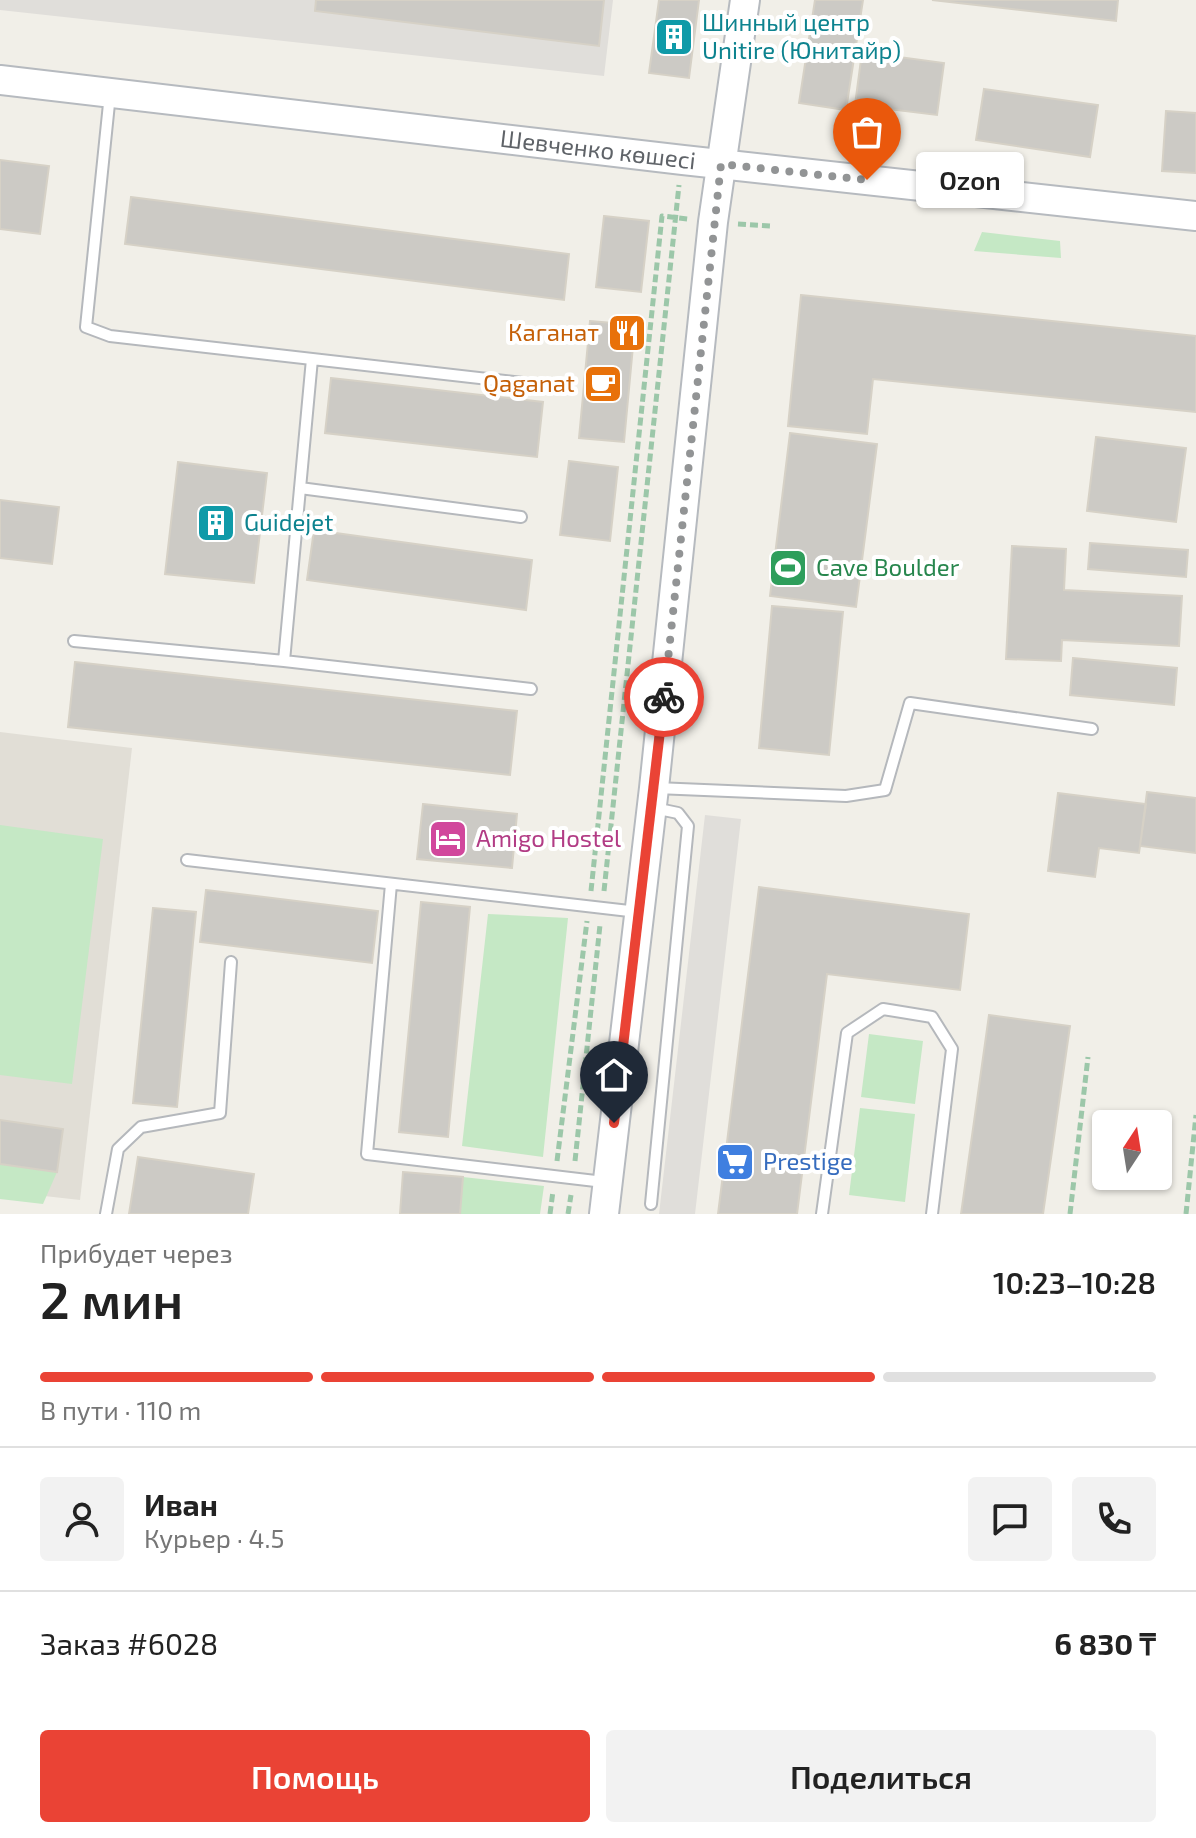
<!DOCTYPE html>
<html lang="ru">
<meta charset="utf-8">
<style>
body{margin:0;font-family:"Exo 2",sans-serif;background:#f2f2f2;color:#222;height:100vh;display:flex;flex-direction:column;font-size:30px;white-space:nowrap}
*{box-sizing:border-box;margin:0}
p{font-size:26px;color:#767676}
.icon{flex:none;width:44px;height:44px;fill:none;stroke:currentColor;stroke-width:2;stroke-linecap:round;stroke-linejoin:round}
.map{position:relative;height:1214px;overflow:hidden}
.details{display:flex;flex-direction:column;background:#fff;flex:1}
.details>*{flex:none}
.needle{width:52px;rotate:12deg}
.fabs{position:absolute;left:1092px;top:1110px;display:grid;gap:16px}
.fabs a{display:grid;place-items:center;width:80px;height:80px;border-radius:8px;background:#fff;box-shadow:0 2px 6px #0004;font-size:40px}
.pin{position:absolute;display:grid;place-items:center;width:68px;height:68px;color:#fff;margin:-82px -34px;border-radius:50% 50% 50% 0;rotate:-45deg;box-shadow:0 0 8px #0007}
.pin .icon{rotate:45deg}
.courier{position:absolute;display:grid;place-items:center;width:80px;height:80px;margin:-40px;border:6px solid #ea4335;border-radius:50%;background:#fff;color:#222;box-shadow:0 2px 10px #0007}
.bubble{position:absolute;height:56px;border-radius:8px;background:#fff;box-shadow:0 2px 6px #0004;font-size:26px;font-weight:600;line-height:56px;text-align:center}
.headline em{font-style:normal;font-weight:600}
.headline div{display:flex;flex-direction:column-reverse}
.headline{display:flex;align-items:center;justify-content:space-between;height:136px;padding:0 40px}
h1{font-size:52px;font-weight:600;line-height:60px}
.bar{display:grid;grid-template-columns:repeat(4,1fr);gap:12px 8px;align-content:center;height:96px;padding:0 40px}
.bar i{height:10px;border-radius:6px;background:#e0e0e0}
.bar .on{background:#ea4335}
.bar p{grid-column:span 4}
.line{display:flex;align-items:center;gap:20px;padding:0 40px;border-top:2px solid #e0e0e0}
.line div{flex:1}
.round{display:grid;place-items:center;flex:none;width:84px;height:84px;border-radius:8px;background:#f2f2f2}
.action{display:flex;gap:16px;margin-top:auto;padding:16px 40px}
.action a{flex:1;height:92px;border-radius:8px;background:#ea4335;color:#fff;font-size:32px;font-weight:600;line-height:92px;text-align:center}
.action a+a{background:#f2f2f2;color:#222}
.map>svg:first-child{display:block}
.industrial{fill:#e0deda}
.education{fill:#e1ded6}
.green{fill:#c5e8c5}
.building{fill:#cccac5;stroke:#d6d1c6;stroke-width:2}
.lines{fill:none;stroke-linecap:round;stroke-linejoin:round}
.lane-casing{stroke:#b5b8bc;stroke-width:14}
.secondary-casing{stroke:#b6babf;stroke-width:32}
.path{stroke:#9cc7a9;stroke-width:5;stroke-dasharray:8 4;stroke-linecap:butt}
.lane{stroke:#fff;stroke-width:10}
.secondary{stroke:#fff;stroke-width:28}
.done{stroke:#929495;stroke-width:8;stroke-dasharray:0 14.4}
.route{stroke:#ea4335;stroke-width:10}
.labels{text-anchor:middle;stroke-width:8;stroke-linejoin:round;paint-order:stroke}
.culture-label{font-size:24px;fill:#0d838f;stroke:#fff;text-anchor:start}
.street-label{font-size:24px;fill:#5f6368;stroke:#fff}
.food-label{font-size:24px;fill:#c56008;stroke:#fff;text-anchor:end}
.leisure-label{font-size:24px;fill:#27864d;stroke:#fff;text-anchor:start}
.hotel-label{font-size:24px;fill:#b23c85;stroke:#fff;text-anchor:start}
.shop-label{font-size:24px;fill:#366cbe;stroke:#fff;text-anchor:start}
</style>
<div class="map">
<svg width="1196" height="1214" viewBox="0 0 1196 1214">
<rect width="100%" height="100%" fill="#f1efe8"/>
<path class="industrial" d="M0,0H613L604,76L0,10Z
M705,815L741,819L695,1214H659Z"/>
<path class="education" d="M0,732L132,748L80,1200L0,1191Z"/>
<path class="green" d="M982,232L1060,241L1061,258L974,251Z
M0,825L103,839L72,1084L0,1075Z
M488,914L568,918L543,1157L462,1146Z
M869,1034L923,1041L915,1104L861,1097Z
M860,1108L915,1114L905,1202L849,1195Z
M0,1164L57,1172L43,1204L0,1199Z
M463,1177L544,1186L540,1214H460Z"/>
<path class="building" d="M316,0H604L599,46L315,11Z
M659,0H699L689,78L649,73Z
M815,0H863L846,110L799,103Z
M932,0H1118L1116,21Z
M862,52L944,63L937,115L855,105Z
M984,89L1098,105L1090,157L976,140Z
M1166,111L1196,113V173L1162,171Z
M0,160L49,166L40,234L0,229Z
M131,197L569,254L564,300L125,244Z
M604,216L649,221L641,292L596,287Z
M801,295L1196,336V412L873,379L867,434L788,426Z
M590,321L635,325L624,442L579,438Z
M331,378L543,402L537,457L325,433Z
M790,433L877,444L856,607L770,596Z
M1096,437L1186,448L1176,522L1087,511Z
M569,461L618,467L610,541L560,535Z
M178,462L267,473L254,583L165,574Z
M0,500L59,507L52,564L0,558Z
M314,530L532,560L526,610L307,580Z
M1090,543L1188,550L1186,577L1088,569Z
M1012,546L1066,549L1064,590L1182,596L1179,646L1062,640L1061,661L1006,659Z
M772,606L843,612L829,755L759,748Z
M1073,658L1177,668L1174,705L1070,695Z
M75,662L517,711L510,775L68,727Z
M1147,792L1196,798V853L1140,846Z
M1058,793L1146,804L1139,853L1099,848L1095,877L1048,871Z
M423,804L517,814L512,868L417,859Z
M759,887L969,914L960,990L827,974L797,1214H718Z
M206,890L378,911L372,963L200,942Z
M421,902L470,907L448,1137L399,1132Z
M153,908L196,912L177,1107L133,1103Z
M989,1015L1070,1026L1043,1214H961Z
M0,1120L63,1129L57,1172L0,1164Z
M138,1157L254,1174L248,1214H129Z
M403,1172L463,1177L460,1214H400Z"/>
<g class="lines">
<g class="lane-casing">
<path id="lane" d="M110,94L86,327L110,336L558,387
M312,359L284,661L531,689
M300,488L521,517
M74,641L284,661
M656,788L846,796L885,790L910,703L1092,729
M187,860L638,912
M391,884L367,1154L604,1182
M651,1204L688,826L678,813L654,808
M106,1214L118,1149L141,1127L220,1113L231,962
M822,1214L847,1033L883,1009L932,1017L952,1049L932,1214"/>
</g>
<g class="secondary-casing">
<g id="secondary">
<path id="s1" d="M0,80L683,160L1196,216"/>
<path d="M604,1214L654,788L713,222L745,0"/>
</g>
</g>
<path class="path" d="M738,224L771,226
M591,891L662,216L688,219
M604,891L679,185
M557,1161L587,921
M575,1161L600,925
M550,1214L553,1191
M568,1214L571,1195
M1070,1214L1088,1057
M1186,1214L1196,1115"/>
<use href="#lane" class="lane"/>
<use href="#secondary" class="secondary"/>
</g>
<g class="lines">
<path class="done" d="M664,697L721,164L867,180"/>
<path class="route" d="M614,1123L664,697"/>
</g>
<defs>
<g id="building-square" transform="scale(2)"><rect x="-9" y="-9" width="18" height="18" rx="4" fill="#0f9aa8" stroke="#fff"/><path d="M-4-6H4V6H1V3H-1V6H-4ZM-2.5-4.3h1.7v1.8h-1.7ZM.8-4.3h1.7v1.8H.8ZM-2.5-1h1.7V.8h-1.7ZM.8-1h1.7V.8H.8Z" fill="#fff"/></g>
<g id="restaurant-square" transform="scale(2)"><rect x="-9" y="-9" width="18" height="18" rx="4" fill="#e8710a" stroke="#fff"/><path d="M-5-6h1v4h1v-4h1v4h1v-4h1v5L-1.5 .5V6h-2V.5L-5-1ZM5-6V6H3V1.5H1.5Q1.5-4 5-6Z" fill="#fff"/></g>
<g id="cafe-square" transform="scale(2)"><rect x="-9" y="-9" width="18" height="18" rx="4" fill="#e8710a" stroke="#fff"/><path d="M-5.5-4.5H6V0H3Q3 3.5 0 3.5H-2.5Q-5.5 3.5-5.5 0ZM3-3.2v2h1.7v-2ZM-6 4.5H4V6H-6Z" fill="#fff"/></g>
<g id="stadium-square" transform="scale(2)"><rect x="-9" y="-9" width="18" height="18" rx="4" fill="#2e9e5b" stroke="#fff"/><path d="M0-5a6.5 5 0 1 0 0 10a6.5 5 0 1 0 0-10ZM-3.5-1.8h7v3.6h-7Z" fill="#fff"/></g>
<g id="hotel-square" transform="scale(2)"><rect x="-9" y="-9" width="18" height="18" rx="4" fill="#d1479c" stroke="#fff"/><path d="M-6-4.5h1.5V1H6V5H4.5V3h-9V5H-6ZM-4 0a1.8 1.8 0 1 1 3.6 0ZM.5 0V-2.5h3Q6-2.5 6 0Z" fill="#fff"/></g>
<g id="supermarket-square" transform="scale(2)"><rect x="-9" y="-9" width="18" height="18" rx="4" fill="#3f7fe0" stroke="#fff"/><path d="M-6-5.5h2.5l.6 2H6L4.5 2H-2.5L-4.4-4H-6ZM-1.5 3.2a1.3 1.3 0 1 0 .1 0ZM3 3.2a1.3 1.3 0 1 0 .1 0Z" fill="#fff"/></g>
</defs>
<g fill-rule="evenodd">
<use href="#building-square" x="674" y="37"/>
<use href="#restaurant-square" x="627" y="333"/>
<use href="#cafe-square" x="603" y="384"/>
<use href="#building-square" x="216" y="523"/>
<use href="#stadium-square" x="788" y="568"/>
<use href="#hotel-square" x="448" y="839"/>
<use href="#supermarket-square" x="735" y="1162"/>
</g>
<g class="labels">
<g class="culture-label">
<text x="702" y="31">Шинный центр<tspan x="702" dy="28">Unitire (Юнитайр)</tspan></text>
<text x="244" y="531">Guidejet</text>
</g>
<g class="street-label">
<text dy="8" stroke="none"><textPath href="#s1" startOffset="602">Шевченко көшесі</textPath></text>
</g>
<g class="food-label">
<text x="599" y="341">Каганат</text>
<text x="575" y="392">Qaganat</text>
</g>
<g class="leisure-label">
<text x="816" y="576">Cave Boulder</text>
</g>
<g class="hotel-label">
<text x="476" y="847">Amigo Hostel</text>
</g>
<g class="shop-label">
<text x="763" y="1170">Prestige</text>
</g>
</g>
</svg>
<div class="fabs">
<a><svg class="needle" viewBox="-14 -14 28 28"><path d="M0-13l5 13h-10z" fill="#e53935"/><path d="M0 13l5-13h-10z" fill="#767676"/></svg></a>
</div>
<div class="pin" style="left:867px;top:180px;background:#ea580c"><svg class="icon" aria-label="bag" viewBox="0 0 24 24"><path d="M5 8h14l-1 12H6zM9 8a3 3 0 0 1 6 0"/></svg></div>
<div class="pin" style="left:614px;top:1123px;background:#1f2937"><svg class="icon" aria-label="home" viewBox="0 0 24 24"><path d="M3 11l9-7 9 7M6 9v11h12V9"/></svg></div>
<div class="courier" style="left:664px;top:697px"><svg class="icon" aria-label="bike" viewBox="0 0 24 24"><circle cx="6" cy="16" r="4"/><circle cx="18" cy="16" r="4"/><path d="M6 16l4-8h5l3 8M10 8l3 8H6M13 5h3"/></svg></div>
<div class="bubble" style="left:916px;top:152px;width:108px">Ozon</div>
</div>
<section class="details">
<div class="headline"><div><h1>2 мин</h1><p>Прибудет через</p></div><em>10:23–10:28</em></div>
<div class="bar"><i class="on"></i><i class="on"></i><i class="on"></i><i></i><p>В пути · 110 m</p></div>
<div class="line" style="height:144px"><a class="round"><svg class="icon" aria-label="person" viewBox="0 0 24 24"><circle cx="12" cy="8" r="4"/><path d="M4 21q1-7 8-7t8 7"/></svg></a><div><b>Иван</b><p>Курьер · 4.5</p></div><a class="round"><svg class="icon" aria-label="chat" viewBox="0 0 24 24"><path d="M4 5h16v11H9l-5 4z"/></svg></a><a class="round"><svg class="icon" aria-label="phone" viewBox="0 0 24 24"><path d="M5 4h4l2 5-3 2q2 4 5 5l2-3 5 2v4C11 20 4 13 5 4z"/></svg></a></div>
<div class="line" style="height:104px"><div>Заказ #6028</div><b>6 830 ₸</b></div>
<div class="action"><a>Помощь</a><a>Поделиться</a></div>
</section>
